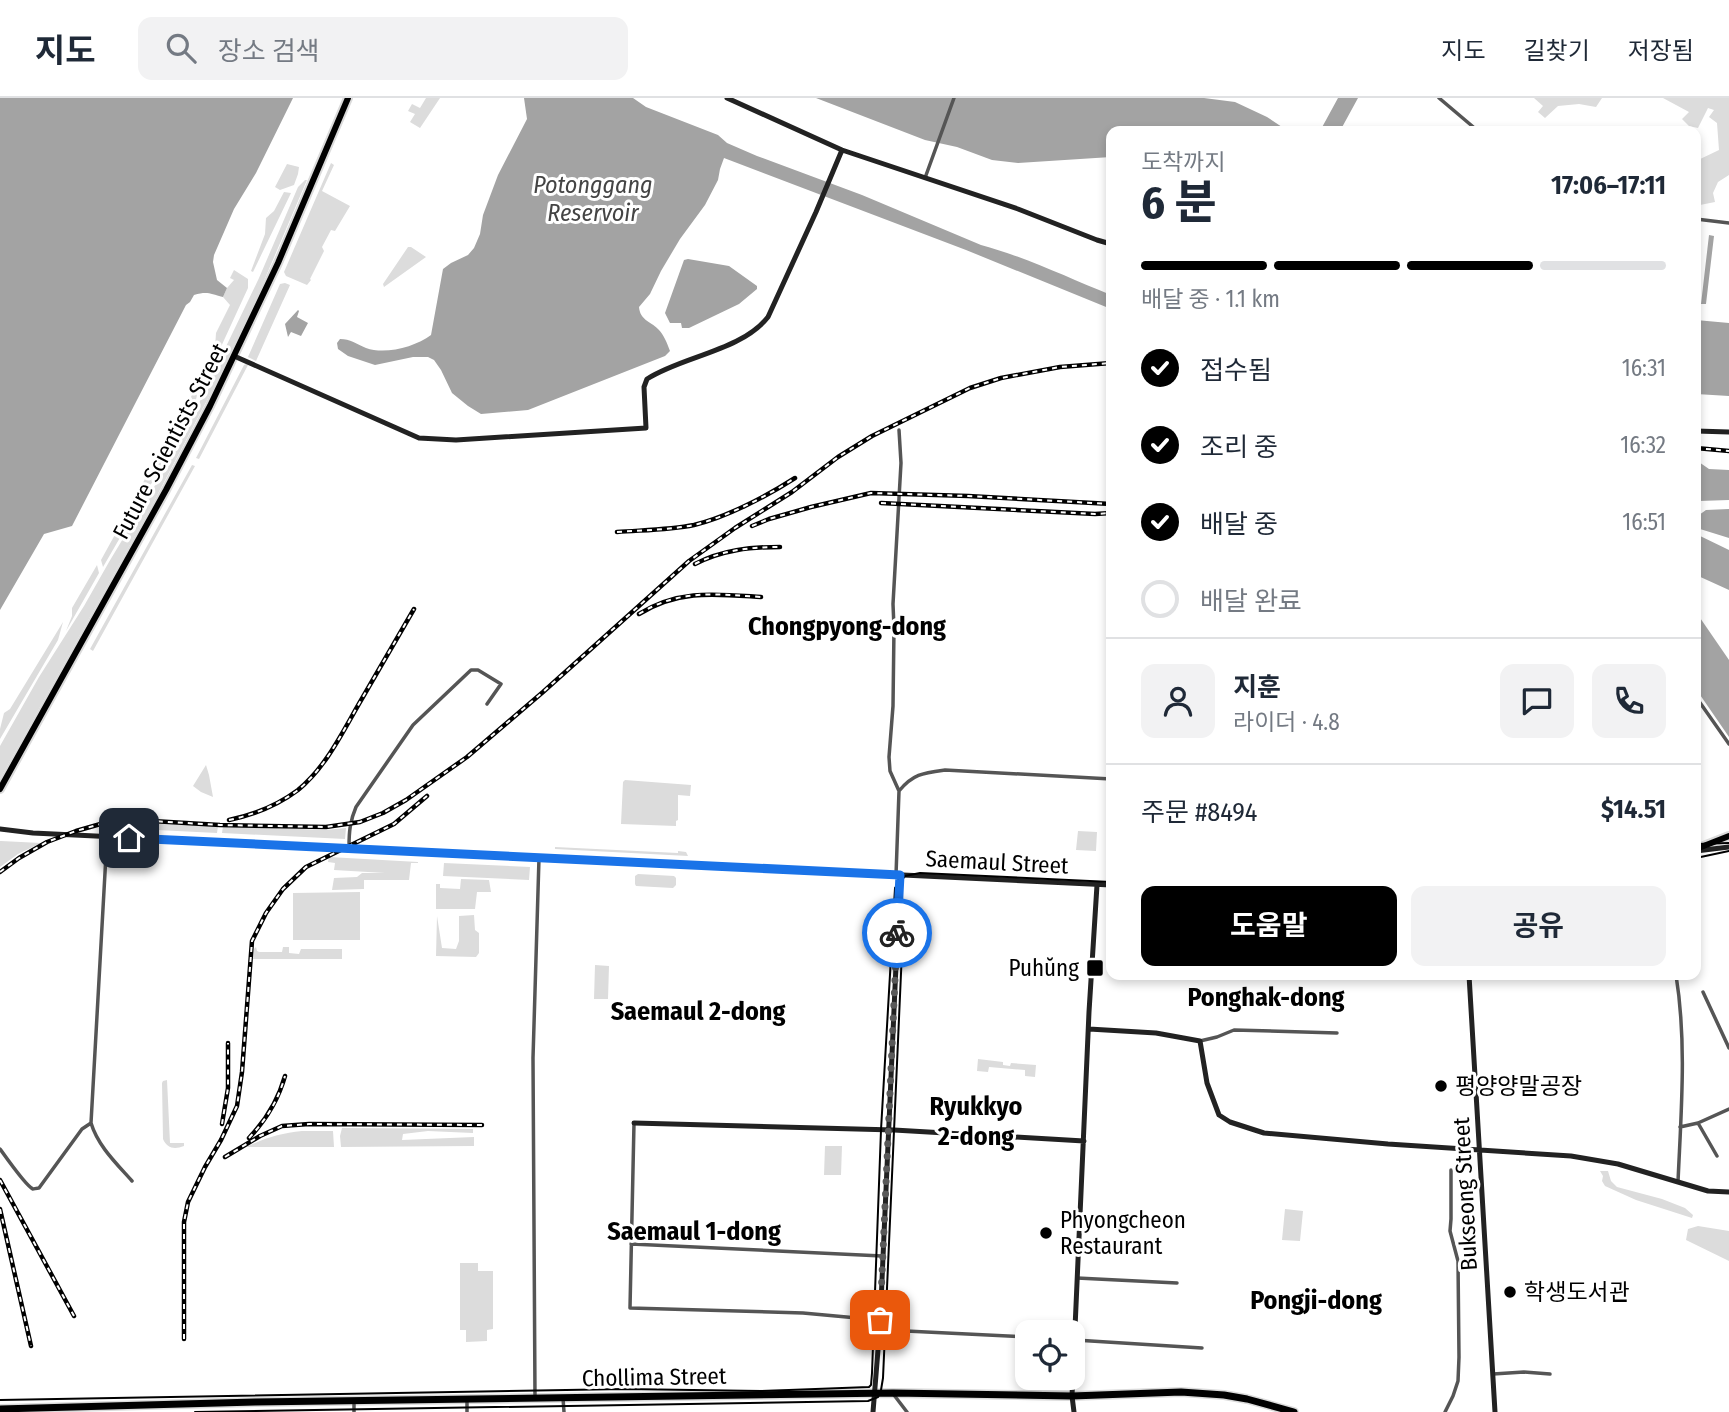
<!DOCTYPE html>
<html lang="ko">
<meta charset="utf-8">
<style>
body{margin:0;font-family:"Fira Sans Condensed","Noto Sans KR",sans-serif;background:#f2f2f3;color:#1f2937;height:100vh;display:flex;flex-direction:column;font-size:26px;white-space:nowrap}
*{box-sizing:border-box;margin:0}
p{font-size:23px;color:#747a83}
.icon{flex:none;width:38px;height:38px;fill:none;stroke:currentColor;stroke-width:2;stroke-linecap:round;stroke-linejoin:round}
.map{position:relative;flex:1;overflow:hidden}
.side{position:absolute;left:1106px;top:28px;width:595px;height:854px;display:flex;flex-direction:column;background:#fff;border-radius:14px;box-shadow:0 4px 10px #0003}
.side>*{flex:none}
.controls{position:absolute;left:1015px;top:1222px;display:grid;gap:14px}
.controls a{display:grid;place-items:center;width:70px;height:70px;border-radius:14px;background:#fff;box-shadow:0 4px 10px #0003;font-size:35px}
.pin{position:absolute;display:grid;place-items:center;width:60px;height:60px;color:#fff;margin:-30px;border-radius:14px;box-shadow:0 4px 10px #0006}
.courier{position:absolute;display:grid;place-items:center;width:70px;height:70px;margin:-35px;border:5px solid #1a73e8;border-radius:50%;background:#fff;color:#222;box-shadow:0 2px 9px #0007}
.overview em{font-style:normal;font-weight:700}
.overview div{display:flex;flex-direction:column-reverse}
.overview{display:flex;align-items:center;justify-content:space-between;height:119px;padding:0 35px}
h1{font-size:46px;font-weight:700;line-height:52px}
.bar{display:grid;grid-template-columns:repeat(4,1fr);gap:10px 7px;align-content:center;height:84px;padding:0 35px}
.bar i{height:9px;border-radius:5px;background:#e0e1e3}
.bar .current{background:#000}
.bar p{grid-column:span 4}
.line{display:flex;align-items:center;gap:18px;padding:0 35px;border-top:2px solid #e0e1e3}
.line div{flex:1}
.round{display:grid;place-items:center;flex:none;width:74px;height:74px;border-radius:14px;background:#f2f2f3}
ol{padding:0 35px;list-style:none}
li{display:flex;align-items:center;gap:21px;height:77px}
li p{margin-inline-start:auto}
li .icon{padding:7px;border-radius:50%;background:#000;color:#fff;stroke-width:4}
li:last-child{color:#747a83}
li i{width:38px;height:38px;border:4px solid #e0e1e3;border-radius:50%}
.cta{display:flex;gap:14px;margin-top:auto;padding:14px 35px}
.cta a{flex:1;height:80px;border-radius:14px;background:#000;color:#fff;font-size:28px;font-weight:700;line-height:80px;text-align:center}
.cta a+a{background:#f2f2f3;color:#1f2937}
header{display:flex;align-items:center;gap:42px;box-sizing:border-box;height:98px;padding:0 35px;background:#fff;border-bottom:2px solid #e0e1e3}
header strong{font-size:33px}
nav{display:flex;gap:38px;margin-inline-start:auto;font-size:24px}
.search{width:490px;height:63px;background:#f2f2f3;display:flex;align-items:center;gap:18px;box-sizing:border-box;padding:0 24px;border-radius:14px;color:#747a83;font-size:26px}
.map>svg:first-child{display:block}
.green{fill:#dcdcdc}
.water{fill:#a3a3a3}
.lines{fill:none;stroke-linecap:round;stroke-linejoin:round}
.primary-casing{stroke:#dbdbdb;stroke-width:10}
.highway-casing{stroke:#dbdbdb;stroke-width:10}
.street{stroke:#555;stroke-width:3.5}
.secondary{stroke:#222;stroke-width:5}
.primary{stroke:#000;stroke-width:6}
.highway{stroke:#000;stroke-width:7}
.tram{stroke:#000;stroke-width:2}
.rail-casing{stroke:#000;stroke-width:4.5}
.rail{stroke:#fff;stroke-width:2;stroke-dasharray:5;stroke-linecap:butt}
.done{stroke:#595959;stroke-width:7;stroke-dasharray:0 12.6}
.route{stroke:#1a73e8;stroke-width:9}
.poi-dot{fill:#000;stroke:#fff;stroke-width:2.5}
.labels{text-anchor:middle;stroke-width:6;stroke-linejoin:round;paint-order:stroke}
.street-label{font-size:23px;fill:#000;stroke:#fff}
.poi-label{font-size:23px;fill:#000;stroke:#fff;text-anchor:start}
.water-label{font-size:24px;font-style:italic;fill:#444;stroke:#fff}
.quarter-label{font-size:26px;font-weight:bold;fill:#000;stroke:#fff}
</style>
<header>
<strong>지도</strong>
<div class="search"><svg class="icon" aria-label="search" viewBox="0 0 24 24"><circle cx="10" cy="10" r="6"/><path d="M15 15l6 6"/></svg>장소 검색</div>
<nav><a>지도</a><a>길찾기</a><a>저장됨</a></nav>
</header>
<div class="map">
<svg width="1729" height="1314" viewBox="0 0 1729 1314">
<rect width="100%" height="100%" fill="#fff"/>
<path class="green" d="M426,0H440L420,30L410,24L415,16L408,13L412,6L420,10Z
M1534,0H1602L1596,9L1579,6L1558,8L1545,20L1538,14L1543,8Z
M1663,0H1729V77L1718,84L1713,95L1715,104L1700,107L1696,103V63L1719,52L1717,25L1709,19L1714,12L1708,10L1698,30L1689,28L1682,21L1689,14Z
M331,65L334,67L322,93L350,108L335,133L331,132L322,149L324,153L310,181L311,182L307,187L286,178L284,174Z
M287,66L299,69L298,76L294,87L280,92L275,89Z
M305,82H307L249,218L215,287L151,409L0,681V648L39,579L84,508L109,464L166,369L194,315L259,180L298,89Z
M284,94L291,95L253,174L251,173L265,136L266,120L274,113Z
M408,149H411L426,159L384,189L383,186Z
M234,172L248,181V190L202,290L204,272L215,250L216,235L230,207L223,199L227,190L234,182L230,180Z
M285,185L290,187L256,263L248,259L280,186Z
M246,266L248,267L199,361L196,360L244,267Z
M198,285C199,310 180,333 169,354L167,339L182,317Z
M162,346L164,362L161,369L103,469L101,462L139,393Z
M192,367L195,368L93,553L90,551Z
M97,467L99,475L66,533L72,518V510Z
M63,524L58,542L0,641V631L4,615L10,611Z
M206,667L209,677L213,699L201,694L193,688Z
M625,682L691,687L690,698L678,697V722L676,723V728L621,726L623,684Z
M132,724L218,728L217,735L97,729Z
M223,728L326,732L346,730L345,741L222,735Z
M1078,733L1097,734L1096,753L1076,752Z
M0,743H1L41,745L18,756L0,769Z
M555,749L678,755V753L686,754L688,758L555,751Z
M329,759L418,764V765H411L409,782H364V791L332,792L334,780L357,779L362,775H385L334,772L335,765L328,764Z
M444,765L530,769L529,782L443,778Z
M638,776L674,778L676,780V787L673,790L636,788L635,786V778Z
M461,781L489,782L491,794H477L475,811H436V786H440V790L460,791Z
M360,794V842H293V795Z
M474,817L475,832L479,835V855L476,859L436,858L437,818L442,850L456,851L459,843V818Z
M256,849L257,853L259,854H282L283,849H289V855L299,856L301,851H342V861H253L254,851Z
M595,867L609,868L608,901H594Z
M978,961L1003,964V967L1010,968L1011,965L1036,967L1035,979L1025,978V972L989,969L988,974L977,973Z
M167,982L170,1045H184V1048C174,1052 167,1050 163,1041L162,985L163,983Z
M342,1030L473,1031V1035L428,1033L403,1036L402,1042L474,1039V1048L341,1049L340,1038Z
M302,1033H333L334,1049H246C265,1040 281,1035 302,1033Z
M825,1048H842L841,1077H824Z
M1600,1073H1608L1611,1083L1617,1089L1662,1101L1685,1110L1693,1117L1692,1120L1636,1102L1605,1088L1602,1083L1603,1078Z
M1285,1111L1303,1113L1300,1143L1282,1142Z
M1698,1128L1729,1133V1163L1686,1142L1688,1131Z
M460,1165H478V1173H493V1231L487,1232V1243L466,1244V1232H460Z"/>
<path class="water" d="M0,0H293L256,75L234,111L214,157L213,164L217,182L227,190L223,199C210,196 208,193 194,197L190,204L186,207L72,428L44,436L0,512Z
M524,0H633L646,9L718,37L727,45L757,58L862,97L981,147C1026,159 1068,180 1111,197V211L966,152L724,60L720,71L718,82L705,107L680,141L661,173L650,196L639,209C640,222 650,223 658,231C664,237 667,245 670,253L665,258L528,312L481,316L468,308L452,295L441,272L434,262L428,259H413L375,267L348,258L338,251L337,245L340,241C350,241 357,246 366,250C385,257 415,249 431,237L443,171L451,165L468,157L474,150L480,136L483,117L498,77L527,21Z
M816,0H1204L1235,4L1267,19L1288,33H1111V59L1018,65L992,62L957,49L925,42Z
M1338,0H1358L1340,33H1320Z
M1709,137L1714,138L1706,206H1701Z
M688,161L729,168L757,188V191L739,206L689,230H682L681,225H670L665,215L684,162Z
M298,212L299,213L297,219L308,225L301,238L291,234L288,239L285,226Z
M1696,222L1729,225V298L1696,296Z
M1696,362L1709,371L1729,372V402L1699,403L1696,406Z
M1729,411V440L1700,431L1698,426L1699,417L1706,412Z
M1696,436L1729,452V492L1696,477Z
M1696,514L1729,562V639L1696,591Z"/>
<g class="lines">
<g class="primary-casing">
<path id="primary" d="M0,691L166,392L210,308L278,165L348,0
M1696,751L1729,738"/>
</g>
<g class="highway-casing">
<path id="highway" d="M0,1311L255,1304L893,1295L1072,1298L1181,1294L1224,1297L1247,1301L1294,1314"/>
</g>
<path class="street" d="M1439,0L1478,33
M925,80L954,0
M1696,121L1729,125
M1696,599L1729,646
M899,693C913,676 923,675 945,672L1111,681
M107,739L91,1025C98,1048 116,1065 132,1083
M349,749C349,734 350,723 356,709L413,627L471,572H478L501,586L487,606
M896,777L899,693L890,673L889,659L893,608L894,530L893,506L901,365L899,332
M1676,877C1687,945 1681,1015 1678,1084
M1703,894L1729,950
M1200,943L1217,939L1234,932L1337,935
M634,1025L630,1210L803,1215L879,1222
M1698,1025L1717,1058
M1680,1029L1698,1025L1729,1011
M0,1051C5,1058 27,1089 33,1091C34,1091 37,1090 39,1090L82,1031L91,1025
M631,1146L882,1158
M1077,1180L1177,1185
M906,1233L1027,1239
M1075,1242L1202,1250
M1493,1276L1524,1274L1550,1276
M894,1297L907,1314
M535,1298L533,960L539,760
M563,1300L564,1314
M467,1301V1314
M354,1303V1314
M1445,1314L1453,1298L1458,1283L1459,1259L1458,1163L1450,1133L1451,1121V1072"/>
<path class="secondary" d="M727,0L842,52L1018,111L1097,142L1111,146
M234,258L419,340L456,342L646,330L644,289L647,281C683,258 741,253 768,219L816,114L842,52
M1696,333L1729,334
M0,731L33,735L1111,787
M1696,753L1729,749
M1469,877L1495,1314
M1089,931L1156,935L1200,943L1207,985L1219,1017L1230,1024L1264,1035L1388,1046L1571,1058L1618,1066L1708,1093L1729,1094
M634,1025L894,1032L1084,1043
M873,1314L880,1227L900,777
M1074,1314L1072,1298L1089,914L1097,787"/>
<use href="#primary" class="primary"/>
<use href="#highway" class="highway"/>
<path class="tram" d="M1696,746L1729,745
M1696,760L1729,753
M0,1302L624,1291L761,1293L869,1289L871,1287L872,1275L881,1032L895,790L905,778L920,775L1111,784
M195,1314L868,1303L878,1299L881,1292L883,1280L904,808"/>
<g class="rail-casing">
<path id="rail" d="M1696,350L1729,353
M881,405L1095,416L1111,415
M752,428L769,421L811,409L871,395L968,398L1111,406
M617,434C643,432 669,432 694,427C727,419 767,398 795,380
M695,466C722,452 750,449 780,449
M639,516C679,491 716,496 761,499
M229,722C253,717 278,707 298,692C326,669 342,635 360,604C378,573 396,542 414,511
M0,774L19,760L47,744L76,733L104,725L135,722L220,727L326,729L360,724L383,715L406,702L467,659L543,594L689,463L735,430L792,394L838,359L872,338L970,290L1001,280L1060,269L1111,265
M222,1026L228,990V945
M249,1040C266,1022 278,1003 285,978
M225,1059L260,1038L282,1028L309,1026L482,1027
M0,1082L74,1218
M0,1111L31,1248
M184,1241V1124L188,1104L205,1069L221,1042L237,1008L242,974L252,843L266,815L283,791L306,769L394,726L427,698"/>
</g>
<use href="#rail" class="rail"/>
</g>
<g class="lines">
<path class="done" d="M880,1222L897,835"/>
<path class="route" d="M129,740L900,777L897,835"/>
</g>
<g class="poi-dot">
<rect x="1086" y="861" width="18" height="18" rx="3.5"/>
<circle cx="1441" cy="988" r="7"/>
<circle cx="1046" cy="1135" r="7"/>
<circle cx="1510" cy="1194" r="7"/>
</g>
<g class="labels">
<g class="street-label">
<text transform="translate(170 343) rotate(-62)" y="8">Future Scientists Street</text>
<text transform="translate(997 764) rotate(3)" y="8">Saemaul Street</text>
<text transform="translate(1465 1096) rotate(-93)" y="8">Bukseong Street</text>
<text transform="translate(654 1279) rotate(-1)" y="8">Chollima Street</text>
</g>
<g class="poi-label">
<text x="1079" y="878" text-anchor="end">Puhŭng</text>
<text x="1455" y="996">평양양말공장</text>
<text x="1060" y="1130">Phyongcheon<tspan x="1060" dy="26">Restaurant</tspan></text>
<text x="1524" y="1202">학생도서관</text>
</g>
<g class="water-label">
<text x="593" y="95">Potonggang<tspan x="593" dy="28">Reservoir</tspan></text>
</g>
<g class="quarter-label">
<text x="847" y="537">Chongpyong-dong</text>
<text x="1266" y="908">Ponghak-dong</text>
<text x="698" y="922">Saemaul 2-dong</text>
<text x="976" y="1017">Ryukkyo<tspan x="976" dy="30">2-dong</tspan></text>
<text x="694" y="1142">Saemaul 1-dong</text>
<text x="1316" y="1211">Pongji-dong</text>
</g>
</g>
</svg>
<div class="controls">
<a><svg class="icon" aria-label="locate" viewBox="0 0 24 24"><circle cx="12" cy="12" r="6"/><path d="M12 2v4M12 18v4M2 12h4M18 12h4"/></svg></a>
</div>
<div class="pin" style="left:880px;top:1222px;background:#ea580c"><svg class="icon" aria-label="bag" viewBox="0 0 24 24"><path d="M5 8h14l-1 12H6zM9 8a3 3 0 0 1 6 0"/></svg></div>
<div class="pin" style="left:129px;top:740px;background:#1f2937"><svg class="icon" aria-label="home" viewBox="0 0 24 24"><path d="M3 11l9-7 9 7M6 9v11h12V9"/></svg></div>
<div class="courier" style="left:897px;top:835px"><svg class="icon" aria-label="bike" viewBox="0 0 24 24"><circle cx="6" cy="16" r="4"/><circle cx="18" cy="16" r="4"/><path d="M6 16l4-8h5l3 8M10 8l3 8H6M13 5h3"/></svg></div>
<section class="side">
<div class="overview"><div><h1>6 분</h1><p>도착까지</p></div><em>17:06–17:11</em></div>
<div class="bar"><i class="current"></i><i class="current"></i><i class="current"></i><i></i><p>배달 중 · 1.1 km</p></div>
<ol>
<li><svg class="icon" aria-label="check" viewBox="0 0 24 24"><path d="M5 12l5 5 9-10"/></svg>접수됨<p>16:31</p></li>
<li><svg class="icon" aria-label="check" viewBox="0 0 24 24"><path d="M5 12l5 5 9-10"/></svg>조리 중<p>16:32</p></li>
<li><svg class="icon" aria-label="check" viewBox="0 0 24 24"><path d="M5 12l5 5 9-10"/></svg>배달 중<p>16:51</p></li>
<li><i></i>배달 완료</li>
</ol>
<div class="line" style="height:126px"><a class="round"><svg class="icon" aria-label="person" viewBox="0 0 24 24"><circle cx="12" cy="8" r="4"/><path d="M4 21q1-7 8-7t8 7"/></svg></a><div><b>지훈</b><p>라이더 · 4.8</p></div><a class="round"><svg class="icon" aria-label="chat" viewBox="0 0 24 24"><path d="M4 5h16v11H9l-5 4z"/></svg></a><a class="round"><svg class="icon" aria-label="phone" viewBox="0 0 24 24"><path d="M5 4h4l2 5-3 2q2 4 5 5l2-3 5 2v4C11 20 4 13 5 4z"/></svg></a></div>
<div class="line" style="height:91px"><div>주문 #8494</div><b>$14.51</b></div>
<div class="cta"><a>도움말</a><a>공유</a></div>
</section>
</div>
